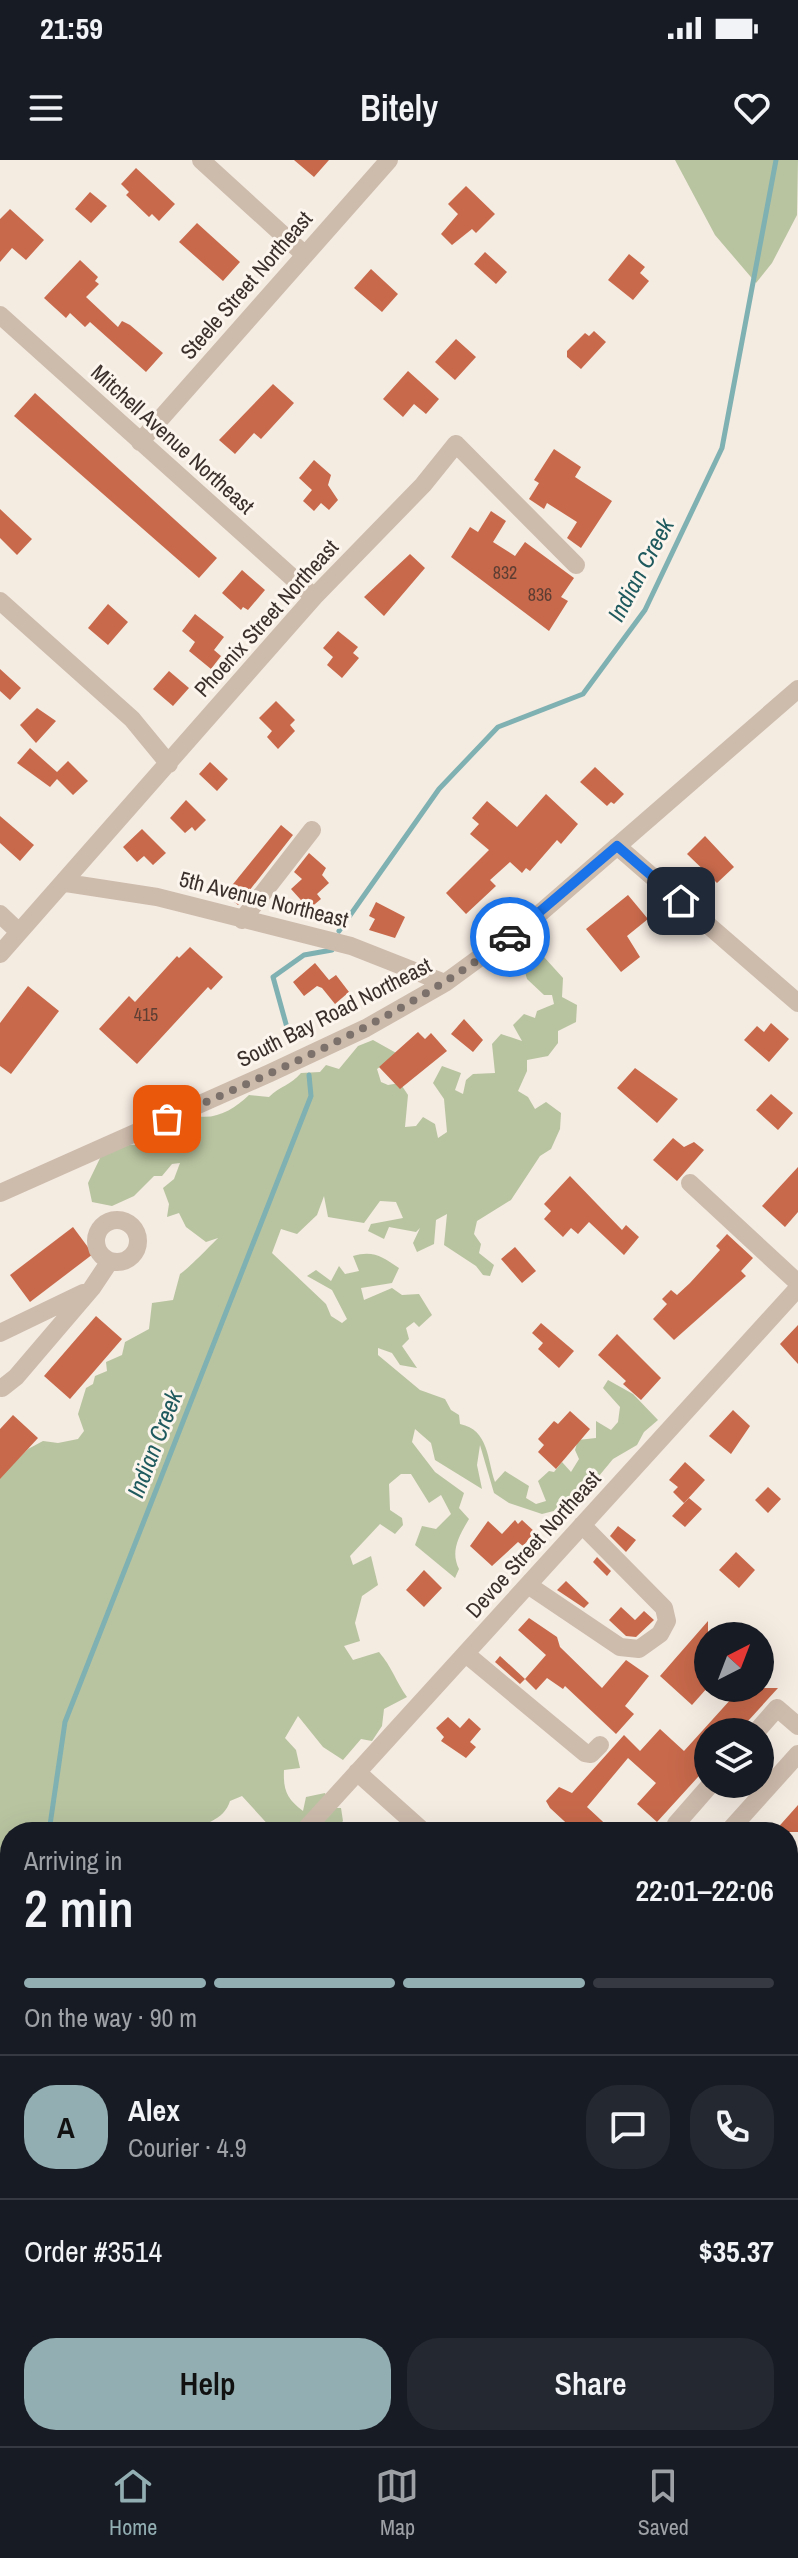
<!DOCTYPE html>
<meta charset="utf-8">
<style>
body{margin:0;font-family:"Archivo Narrow",sans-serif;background:#242831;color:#f1f3f6;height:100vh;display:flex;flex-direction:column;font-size:30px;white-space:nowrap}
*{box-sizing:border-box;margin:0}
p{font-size:26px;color:#9ea1a6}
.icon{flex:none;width:44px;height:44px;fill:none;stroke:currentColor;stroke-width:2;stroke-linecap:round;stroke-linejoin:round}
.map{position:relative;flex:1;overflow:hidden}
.drawer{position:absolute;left:0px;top:1662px;width:798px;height:624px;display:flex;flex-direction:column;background:#171b24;border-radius:32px 32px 0 0;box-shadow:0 8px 32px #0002}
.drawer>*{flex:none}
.needle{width:52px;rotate:42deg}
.tools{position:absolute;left:694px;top:1462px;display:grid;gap:16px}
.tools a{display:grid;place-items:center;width:80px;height:80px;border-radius:50%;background:#171b24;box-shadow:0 8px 32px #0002;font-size:40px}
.pin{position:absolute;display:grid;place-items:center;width:68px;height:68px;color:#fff;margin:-34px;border-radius:16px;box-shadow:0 4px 12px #0006}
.courier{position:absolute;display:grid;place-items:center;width:80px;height:80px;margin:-40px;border:6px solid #1a73e8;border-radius:50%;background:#fff;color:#222;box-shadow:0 2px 10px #0007}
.headline em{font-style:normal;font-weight:600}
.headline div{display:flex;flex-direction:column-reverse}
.headline{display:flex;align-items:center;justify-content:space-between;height:136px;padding:0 24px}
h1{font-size:52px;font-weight:600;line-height:60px}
.bar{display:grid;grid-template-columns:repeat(4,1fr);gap:12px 8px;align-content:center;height:96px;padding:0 24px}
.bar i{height:10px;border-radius:6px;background:#363941}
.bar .current{background:#92aeb2}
.bar p{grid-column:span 4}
.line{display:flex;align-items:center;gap:20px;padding:0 24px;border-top:2px solid #363941}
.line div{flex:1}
.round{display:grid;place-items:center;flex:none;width:84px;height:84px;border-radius:32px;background:#242831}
.action{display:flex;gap:16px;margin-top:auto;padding:16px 24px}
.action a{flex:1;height:92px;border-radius:32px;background:#92aeb2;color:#111;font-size:32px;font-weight:600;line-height:92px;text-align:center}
.action a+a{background:#242831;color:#f1f3f6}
.status{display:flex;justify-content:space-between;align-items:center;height:56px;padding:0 40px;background:#171b24;direction:ltr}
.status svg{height:22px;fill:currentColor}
header{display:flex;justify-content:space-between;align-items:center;height:104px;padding:0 24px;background:#171b24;font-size:36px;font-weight:600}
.tabs{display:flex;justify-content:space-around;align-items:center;height:112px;border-top:2px solid #363941;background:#171b24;font-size:22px;color:#9ea1a6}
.tabs a{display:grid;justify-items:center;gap:4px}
.tabs .current{color:#92aeb2}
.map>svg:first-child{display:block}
.green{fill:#b8c4a0}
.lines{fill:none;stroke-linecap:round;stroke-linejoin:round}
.stream{stroke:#7fb0b2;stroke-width:5}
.building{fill:#c8694b}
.minor{stroke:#cdbbac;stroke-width:18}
.major{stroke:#7d675c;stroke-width:20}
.done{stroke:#7c716b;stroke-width:8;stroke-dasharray:0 14.4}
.route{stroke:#1a73e8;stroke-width:10}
.labels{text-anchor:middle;stroke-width:6;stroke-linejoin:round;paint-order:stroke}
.number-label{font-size:18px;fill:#5e3e33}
.street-label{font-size:22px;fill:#3b302b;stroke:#fbf5ee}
.water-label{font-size:24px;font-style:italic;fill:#1f5a5e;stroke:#fbf5ee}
</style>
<div class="status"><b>21:59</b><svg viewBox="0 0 49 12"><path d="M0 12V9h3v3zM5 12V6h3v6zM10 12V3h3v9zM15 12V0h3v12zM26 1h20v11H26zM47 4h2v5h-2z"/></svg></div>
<header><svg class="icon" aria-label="menu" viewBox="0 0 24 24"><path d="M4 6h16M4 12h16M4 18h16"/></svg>Bitely<svg class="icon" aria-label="heart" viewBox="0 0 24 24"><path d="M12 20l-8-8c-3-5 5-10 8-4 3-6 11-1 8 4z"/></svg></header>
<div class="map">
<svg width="798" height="2286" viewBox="0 0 798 2286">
<rect width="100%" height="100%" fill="#f4ebe1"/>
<path class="green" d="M675,0H798L797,55L772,103L756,123L715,75Z
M544,797L563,818L562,837L577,845L576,862L558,871V883L548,896L527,900V911L518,931L528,937L535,949L546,942L561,953L560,969L551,989L540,996L511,1040L477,1061L474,1074L481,1084L479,1093L494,1105L490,1116L483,1115L476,1106L444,1085L447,1054L436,1060L434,1084L417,1092L413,1083L420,1068L416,1072L389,1067L384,1079L368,1071L371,1064L403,1058L396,1042L380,1041L364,1063L328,1057L324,1036L317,1055L297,1074L281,1069L272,1093L326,1144L331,1156L342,1163L347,1159L332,1130L307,1116L316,1110L331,1121L339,1106L345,1114L359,1111L353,1096C374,1090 382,1097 399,1108L392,1123L361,1128L364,1140L392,1128L402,1135L419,1134L432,1155L419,1167L414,1162L406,1168L409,1179L402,1186L417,1208L400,1205L392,1193L378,1188V1195L420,1230L445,1239L451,1250L459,1255L460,1264C489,1270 487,1299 495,1322L505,1311L529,1326L526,1338L536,1344L546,1341L538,1321L549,1311L554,1312L562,1302L571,1312L579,1299L575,1290L578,1280L596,1278V1261L611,1270L618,1262L620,1247L603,1228L608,1220L633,1234L658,1260L644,1272L637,1285L613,1299L584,1334L565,1348L542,1354L509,1343L494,1333L480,1285L477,1305L482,1329L435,1300L431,1283L415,1269L412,1282L435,1312L464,1333L459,1348L469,1359C459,1376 450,1391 459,1409L455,1418L415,1385L422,1366L436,1369L451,1354L441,1335L429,1343L411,1314H401L389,1324L390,1350L402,1358L403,1365L395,1374L380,1364L350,1396L353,1405L371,1396L378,1425L362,1436L355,1463L360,1481L344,1486L353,1500L379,1492C392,1507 396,1522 407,1537L384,1549L382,1566L372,1581L361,1579L343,1600L323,1587L298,1556L285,1578L296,1590L300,1608L284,1610C283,1630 287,1639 303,1651L306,1637L325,1633L332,1648H341L343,1661L334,1672L273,1670L242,1636L230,1641C224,1661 202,1664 188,1672H10V1767L4,1763L0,1767V1317L28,1289L43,1281L58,1283L78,1279L84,1271L78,1254L86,1228L93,1224L95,1216L107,1211L106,1202L122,1195L125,1182L149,1169L152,1143L173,1140L180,1114C188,1109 210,1086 218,1078L206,1082L186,1067L179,1053L167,1057L169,1044L163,1028L174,1019L180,1003L172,1004L162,1016H154L134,1036L112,1046L92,1042L88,1023L103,992L120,984L153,986L184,969L196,956C217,960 234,949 249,935L269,937C280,926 291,925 301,913L320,912L326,905L339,909L358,886L373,880L398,894L377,909L381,922L388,925L400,923L408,935L405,967L416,966L423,957L435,964L438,978L447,972L444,939L433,923L442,906L461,913L455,930L463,934L466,920L473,914L495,913L492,884L501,874L522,881L513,865L524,854L535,858L537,851L554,844L552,835H544L527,819L524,809L530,798Z
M798,1750V1858L792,1851L788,1856V1770Z
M10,1781V1828L0,1831L3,1783Z
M798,2122V2192L788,2184V2133L794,2131Z"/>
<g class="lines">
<path class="stream" d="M339,771L439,629L498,567L583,534L645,450L722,288L776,0
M291,882L273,817L304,795L332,790
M49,1672L65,1562L311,936L309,915
M0,1785L10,1767"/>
</g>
<path class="building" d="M294,0H329L314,17Z
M136,8L175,44L159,61L152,54L149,57L126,35L129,32L121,24Z
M466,26L495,54L476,73L472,69L452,85L441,74L458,54L448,44Z
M90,32L107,46L91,63L75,49Z
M10,49L44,80L26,100L12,88L0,102V59Z
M197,63L240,102L223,121L179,82Z
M485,92L507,112L496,124L474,104Z
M629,94L645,107L640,113L649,121L633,140L608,120Z
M80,100L98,117L95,121L99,124L86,137L118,167L122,161L130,165L163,193L146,212L90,162L85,167L70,153L66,158L44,138Z
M371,109L398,134L382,152L354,128Z
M594,171L606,182L581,209L567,197V191L585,173L589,176Z
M456,179L476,197L455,220L435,202Z
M408,211L439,239L426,254L414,244L403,257L383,239Z
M273,224L294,243L261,279L254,273L235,294L219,280Z
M35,233L217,398L199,418L14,256Z
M554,289L581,307L575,317L612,341L581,388L567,378L577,362L547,343L544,349L529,339L539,323L534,320Z
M314,300L331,315L328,325L338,340L329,350L321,343L314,351L303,341L312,330L299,318Z
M0,349L32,379L17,395L0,378Z
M491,351L506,361L493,382L515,396L525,382L574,418L561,437L568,441L549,471L451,397L470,367L478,372Z
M410,394L425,408L384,456L364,437Z
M242,410L265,430L248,450L243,447L241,450L222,433Z
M108,444L128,462L108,485L88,468Z
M195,454L224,477L214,490L221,496L211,509L189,491L195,482L182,471Z
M338,471L358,487L353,493L359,498L342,518L327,505L333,497L323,488Z
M0,509L21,528L10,540L0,531Z
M169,511L189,528L173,546L153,529Z
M276,541L295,560L290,565L295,571L278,589L267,577L272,571L259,558Z
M37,548L56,561L36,583L20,565Z
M30,588L57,612L68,601L88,621L73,635L57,619L50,627L17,603Z
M210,602L228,619L217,631L199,614Z
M595,607L624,634L614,644L611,642L607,646L580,622Z
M546,634L578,664L561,684L557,680L530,711L526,708L522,713L510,702L490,720L496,726L466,754L446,733L489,690L470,674L479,664L472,658L487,641L517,667Z
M186,640L206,660L195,671L192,667L185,673L170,658Z
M0,656L34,685L20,701L0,683Z
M281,665L293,675L238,745L225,734Z
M142,669L166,693L153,705L144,696L137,702L123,687Z
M705,676L734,707L717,723L687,694Z
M309,693L326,708L322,715L329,723L317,734L321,739L309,749L291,729L302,719L294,712Z
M628,735L648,759L627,776L640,797L621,812L586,769Z
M376,742L405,757L395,778L369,770L375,759L369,756Z
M190,787L223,817L211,830L208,827L137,904L99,869L129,836L135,842L177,796L179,798Z
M315,803L329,820L336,815L349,832L335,844L322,828L317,826L304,836L293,822Z
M28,826L59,851L11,914L0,906V863Z
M464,859L483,880L473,892L451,874Z
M771,863L789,879L769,902L744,880L757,866L764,872Z
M418,872L425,879L431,873L447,891L400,929L379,907Z
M635,908L678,939L657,963L617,928Z
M771,934L793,953L778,970L756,950Z
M673,978L684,987L694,982L704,990L677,1021L653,1000Z
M798,1007V1052L785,1067L762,1046Z
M570,1016L622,1070L626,1065L639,1077L624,1095L589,1062L578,1074L571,1068L563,1077L544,1059L551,1051L544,1044Z
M73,1067L93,1094L30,1142L10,1115Z
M727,1074L753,1098L741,1111L746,1116L674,1180L653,1159L667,1144L662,1139L671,1130L677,1135L690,1123L720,1090L716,1086Z
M515,1087L536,1111L522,1123L501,1099Z
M96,1156L122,1179L70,1239L44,1216Z
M541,1163L574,1191L559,1208L538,1189L543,1183L532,1173Z
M798,1165V1204L780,1184Z
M617,1174L661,1218L641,1240L623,1224L626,1221L598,1195Z
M733,1250L750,1266L731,1294L709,1276Z
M570,1251L590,1269L556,1309L538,1292L544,1285L538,1279L554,1261L558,1264Z
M13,1255L38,1278L0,1319V1269Z
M685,1302L705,1320L684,1343L673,1332L678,1327L669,1320Z
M768,1327L781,1339L768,1353L755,1340Z
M689,1338L702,1349L685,1367L672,1356Z
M515,1360L518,1364L522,1360L535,1372L523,1386L518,1382L492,1406L470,1386L488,1361L502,1374Z
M618,1366L636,1380L626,1392L610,1376Z
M736,1392L755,1410L739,1428L719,1410Z
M597,1397L611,1411L607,1416L593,1402Z
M424,1410L442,1428L424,1447L406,1430Z
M566,1421L589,1443L584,1448L557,1430Z
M621,1447L635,1460L644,1451L654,1460L636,1477L626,1476L609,1460Z
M529,1458L557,1477L560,1487L602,1528L626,1500L649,1516L625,1546L634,1554L616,1574L565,1526L563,1529L547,1518L536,1530L525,1519L546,1495L518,1470Z
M708,1461V1527L692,1545L660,1516Z
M500,1496L525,1519L520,1524L495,1502Z
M741,1528H778L738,1572H708V1606L657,1662L637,1644L656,1623L628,1598L587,1647L614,1672H576L550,1648L546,1641L559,1627L572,1633L624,1575L640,1591L660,1569L684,1591Z
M448,1557L460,1568L469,1558L481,1569L470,1582L476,1587L466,1598L441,1581L444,1577L436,1568Z
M798,1645V1672H774Z
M0,2264L10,2276L25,2286H0Z"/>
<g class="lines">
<path class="minor" d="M201,0L305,95
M0,155L314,437
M140,282L389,0
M0,441L132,559L169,604
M617,686L798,843
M66,723L157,737L351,786L445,823
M0,754L19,772
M242,760L312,670
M0,794L314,437L423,325L456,284L576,405
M690,1023L798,1123
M0,1033L270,913L366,868L445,823L538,755L798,529
M96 1081a21 21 0 1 1 42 0a21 21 0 1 1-42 0Z
M0,1173L83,1133
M2,1228L16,1217L92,1128L110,1101
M528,1425L620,1487L639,1489L660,1474L667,1461L664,1448L582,1365
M466,1494L585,1593L591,1594L600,1585
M756,1572L777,1548L798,1566
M357,1612L424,1672
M303,1672L798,1128
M676,1672V1664L711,1624
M728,1672L798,1594
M0,2012L10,2000
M0,2071L10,2060
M0,2123L10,2112
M183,2286L192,2276"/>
<path class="major" d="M0,1857L10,1864
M566,2276L580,2286"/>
</g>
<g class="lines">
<path class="done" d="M167,959C286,907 405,856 510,777"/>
<path class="route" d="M510,777L617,686L681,741"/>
</g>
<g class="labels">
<g class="number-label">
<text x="505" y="419">832</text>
<text x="540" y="441">836</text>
<text x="146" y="861">415</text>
</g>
<g class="street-label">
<text transform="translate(246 125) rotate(-49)" y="8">Steele Street Northeast</text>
<text transform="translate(173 279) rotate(42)" y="8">Mitchell Avenue Northeast</text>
<text transform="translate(266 458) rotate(-48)" y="8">Phoenix Street Northeast</text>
<text transform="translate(264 739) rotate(14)" y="8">5th Avenue Northeast</text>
<text transform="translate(334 852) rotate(-27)" y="8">South Bay Road Northeast</text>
<text transform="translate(533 1384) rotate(-48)" y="8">Devoe Street Northeast</text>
</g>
<g class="water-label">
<text transform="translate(641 410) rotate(-62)" y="8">Indian Creek</text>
<text transform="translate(155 1284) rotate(-69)" y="8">Indian Creek</text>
</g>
</g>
</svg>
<div class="tools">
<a><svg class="needle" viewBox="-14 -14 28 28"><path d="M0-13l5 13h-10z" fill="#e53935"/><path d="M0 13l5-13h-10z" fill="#9ea1a6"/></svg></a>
<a><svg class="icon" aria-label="layers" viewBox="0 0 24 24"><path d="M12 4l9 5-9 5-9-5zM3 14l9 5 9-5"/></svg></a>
</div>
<div class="pin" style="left:167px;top:959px;background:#ea580c"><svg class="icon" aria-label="bag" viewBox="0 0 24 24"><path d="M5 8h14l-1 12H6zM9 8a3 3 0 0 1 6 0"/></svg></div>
<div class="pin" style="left:681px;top:741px;background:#1f2937"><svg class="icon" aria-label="home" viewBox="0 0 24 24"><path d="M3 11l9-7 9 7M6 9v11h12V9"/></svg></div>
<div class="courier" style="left:510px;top:777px"><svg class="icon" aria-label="car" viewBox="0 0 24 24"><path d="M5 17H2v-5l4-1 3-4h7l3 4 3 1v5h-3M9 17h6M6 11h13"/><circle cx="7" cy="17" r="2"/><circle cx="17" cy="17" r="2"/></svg></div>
<section class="drawer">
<div class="headline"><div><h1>2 min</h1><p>Arriving in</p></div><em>22:01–22:06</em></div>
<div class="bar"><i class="current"></i><i class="current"></i><i class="current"></i><i></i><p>On the way · 90 m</p></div>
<div class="line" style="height:144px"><b class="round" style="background:#92aeb2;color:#111">A</b><div><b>Alex</b><p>Courier · 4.9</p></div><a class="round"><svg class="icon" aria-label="chat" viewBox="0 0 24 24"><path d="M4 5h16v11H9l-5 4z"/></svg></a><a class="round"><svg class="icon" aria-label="phone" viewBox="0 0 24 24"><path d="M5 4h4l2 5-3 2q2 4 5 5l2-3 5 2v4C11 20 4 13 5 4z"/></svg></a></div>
<div class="line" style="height:104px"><div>Order #3514</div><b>$35.37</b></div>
<div class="action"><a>Help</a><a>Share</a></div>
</section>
</div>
<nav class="tabs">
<a class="current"><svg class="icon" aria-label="home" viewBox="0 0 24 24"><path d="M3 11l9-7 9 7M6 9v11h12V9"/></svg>Home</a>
<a><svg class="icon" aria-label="map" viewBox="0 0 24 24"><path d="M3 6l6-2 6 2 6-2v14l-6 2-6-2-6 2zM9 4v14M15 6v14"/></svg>Map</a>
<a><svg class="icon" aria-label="saved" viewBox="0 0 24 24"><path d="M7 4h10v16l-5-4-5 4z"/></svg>Saved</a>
</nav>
